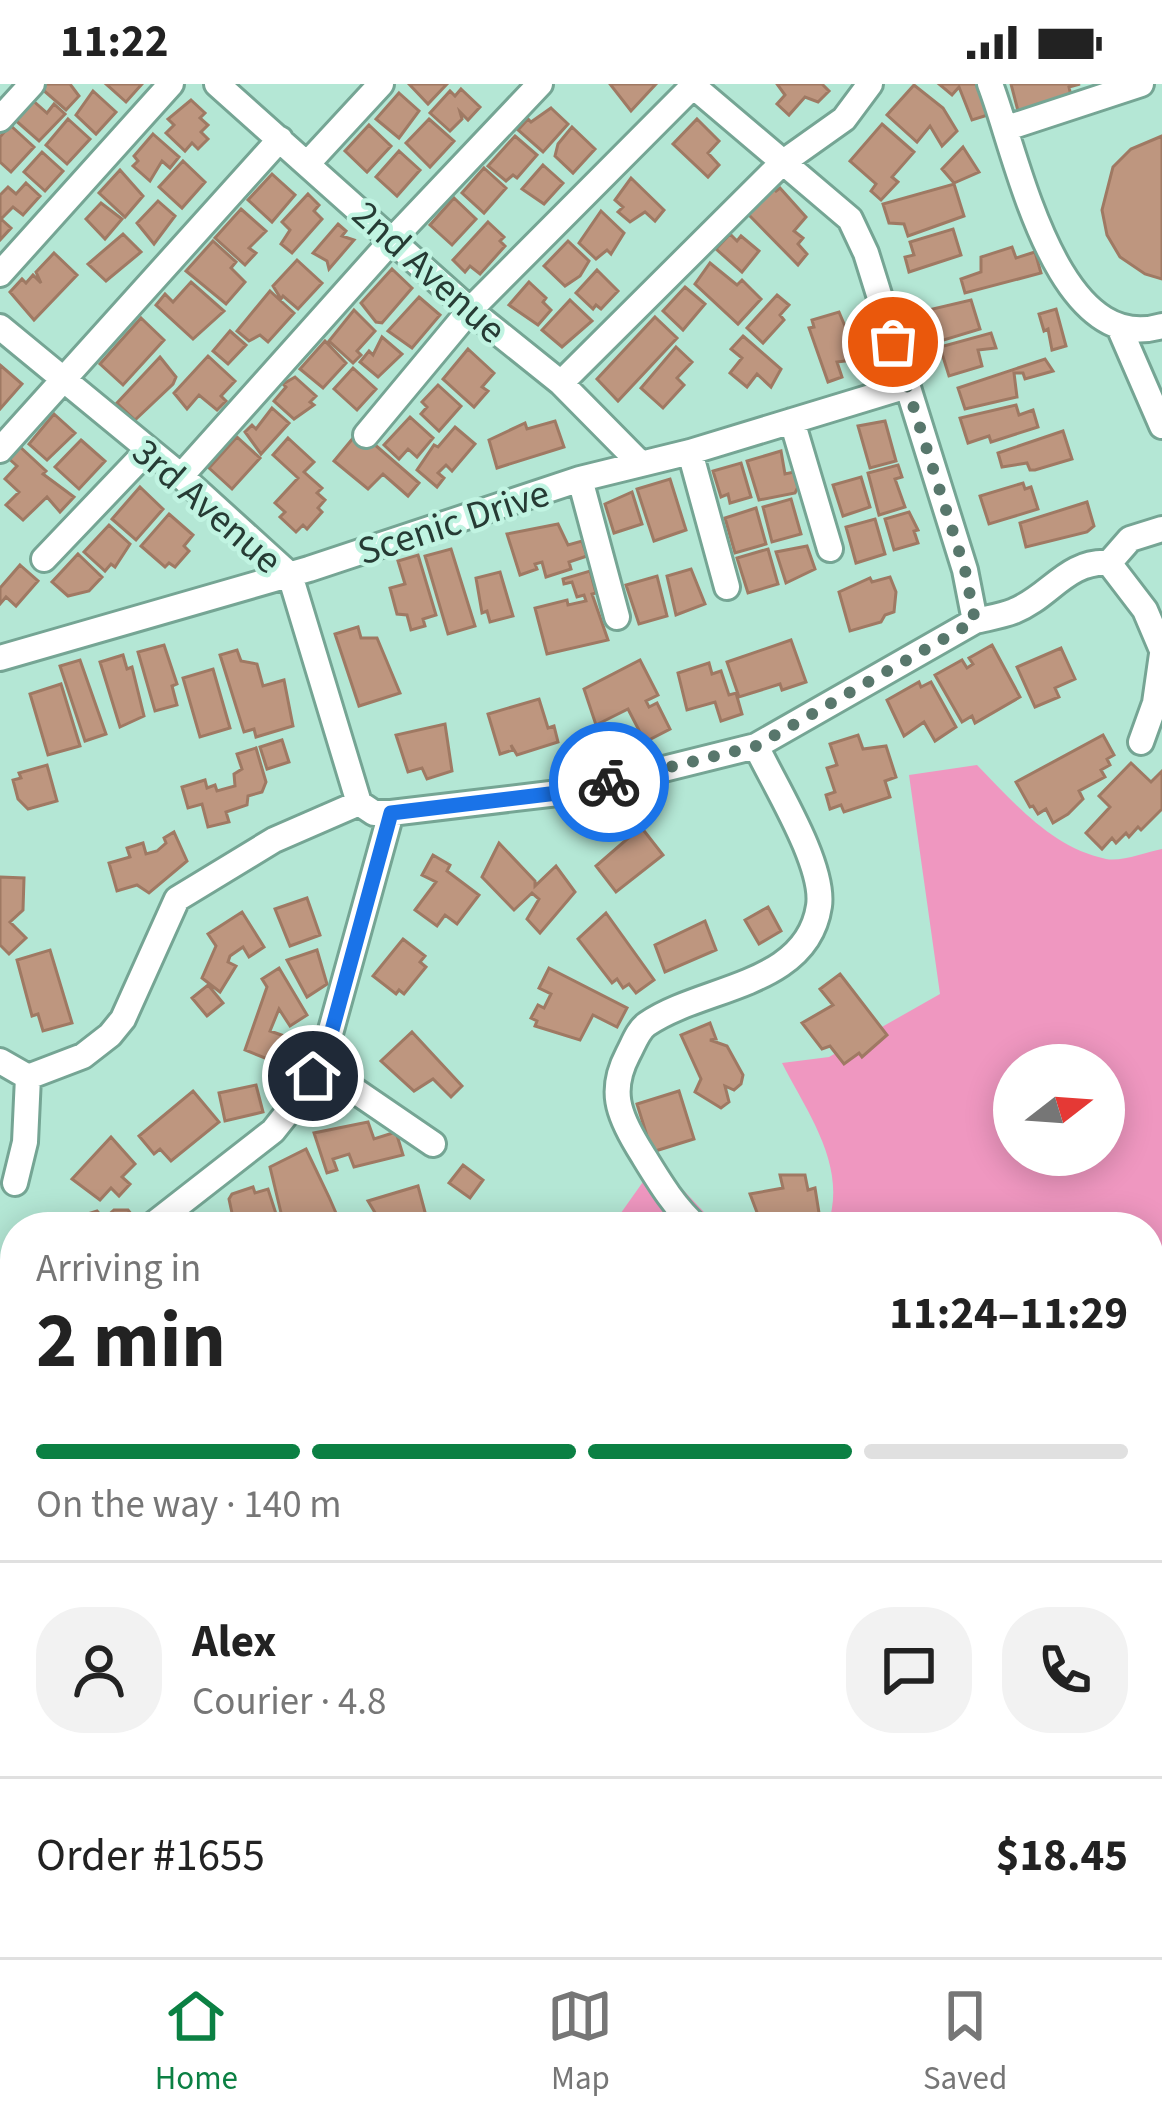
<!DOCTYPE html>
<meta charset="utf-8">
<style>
body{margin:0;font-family:"Source Sans 3",sans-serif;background:#f2f2f2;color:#222;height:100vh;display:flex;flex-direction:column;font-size:45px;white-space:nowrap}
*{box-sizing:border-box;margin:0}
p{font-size:39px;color:#767676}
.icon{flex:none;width:66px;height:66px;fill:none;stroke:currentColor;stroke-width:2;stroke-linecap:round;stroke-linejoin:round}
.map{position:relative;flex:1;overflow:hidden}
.drawer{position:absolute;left:0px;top:1128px;width:1164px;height:747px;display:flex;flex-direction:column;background:#fff;border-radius:48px 48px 0 0;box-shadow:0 6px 30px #0003}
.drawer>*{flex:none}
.needle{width:78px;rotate:73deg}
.tools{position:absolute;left:993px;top:960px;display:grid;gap:24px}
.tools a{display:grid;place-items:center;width:132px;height:132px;border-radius:50%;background:#fff;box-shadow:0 6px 30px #0003;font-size:60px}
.pin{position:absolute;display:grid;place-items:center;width:102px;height:102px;color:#fff;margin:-51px;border:6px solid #fff;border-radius:50%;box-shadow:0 3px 12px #0007}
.courier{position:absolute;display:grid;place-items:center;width:120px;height:120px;margin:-60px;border:9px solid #1a73e8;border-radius:50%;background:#fff;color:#222;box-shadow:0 3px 15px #0007}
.summary em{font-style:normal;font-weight:700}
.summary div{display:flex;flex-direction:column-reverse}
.summary{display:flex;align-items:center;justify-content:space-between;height:204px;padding:0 36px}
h1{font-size:78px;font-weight:700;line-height:90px}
.bar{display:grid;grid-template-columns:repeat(4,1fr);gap:18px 12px;align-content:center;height:144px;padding:0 36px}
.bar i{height:15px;border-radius:9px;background:#e0e0e0}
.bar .current{background:#0b8043}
.bar p{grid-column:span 4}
.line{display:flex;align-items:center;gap:30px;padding:0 36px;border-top:3px solid #e0e0e0}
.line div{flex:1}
.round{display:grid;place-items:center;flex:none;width:126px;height:126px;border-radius:48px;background:#f2f2f2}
.status{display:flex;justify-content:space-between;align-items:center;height:84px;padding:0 60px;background:#fff;direction:ltr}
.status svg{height:33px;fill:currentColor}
.tabs{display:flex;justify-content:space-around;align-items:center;height:168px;border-top:3px solid #e0e0e0;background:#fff;font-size:33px;color:#767676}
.tabs a{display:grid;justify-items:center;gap:6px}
.tabs .current{color:#0b8043}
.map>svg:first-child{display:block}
.green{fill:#ef97c0;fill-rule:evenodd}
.building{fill:#be967f;stroke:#9f7963;stroke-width:3}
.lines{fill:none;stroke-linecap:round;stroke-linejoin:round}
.minor-casing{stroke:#75a594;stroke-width:30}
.path{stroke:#688b7f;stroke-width:4.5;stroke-dasharray:6 9;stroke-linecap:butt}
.minor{stroke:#fff;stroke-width:24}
.done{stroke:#58776c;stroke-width:12;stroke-dasharray:0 21.6}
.route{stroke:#1a73e8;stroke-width:15}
.labels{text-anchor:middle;stroke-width:9;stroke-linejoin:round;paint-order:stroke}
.street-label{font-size:39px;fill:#263b34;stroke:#c1f4e2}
</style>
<div class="status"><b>11:22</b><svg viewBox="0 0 49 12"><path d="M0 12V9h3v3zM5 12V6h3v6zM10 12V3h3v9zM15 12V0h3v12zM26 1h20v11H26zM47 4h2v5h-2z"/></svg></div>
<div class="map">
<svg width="1162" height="1873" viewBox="0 0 1162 1873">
<rect width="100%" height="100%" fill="#b4e7d5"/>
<path class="green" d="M977,681C1013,718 1052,764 1106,775C1122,778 1146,768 1162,765V1873H0V1471L15,1476V1860H1149V1143H827C849,1084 808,1030 782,979L829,973L940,910L909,691ZM1014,981H1104V1071H1014Z
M657,1078L718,1143H611Z"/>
<path class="building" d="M46,0H70L79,12L66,26L42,5Z
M106,0H142L126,18Z
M409,0H447L428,20Z
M610,0H656L631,27Z
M777,0H822L829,7L818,18L805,13L789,31L777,20L785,11Z
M939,0H982L991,30L972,36L959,3L952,11Z
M1011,0H1080L1069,3L1071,12L1018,27Z
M914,1L943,24L957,47L942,62L930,42L917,58L887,31Z
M461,5L480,23L468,36L460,28L462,35L450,47L430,29L450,7L455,12Z
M93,7L116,28L96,50L76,31Z
M399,9L419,27L399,54L376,35Z
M30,14L47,29L54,20L65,30L39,57L14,35Z
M191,16L205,29L200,34L208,41L201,48L208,55L198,65L192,59L185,67L166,49L174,41L168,35Z
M551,24L568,40L543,68L518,46L528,35L531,38Z
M68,35L90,55L67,80L46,61Z
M429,35L454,57L430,83L406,59Z
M697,35L719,57L708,69L719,81L708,93L673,60Z
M882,40L914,68L892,93L898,98L881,116L871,107L876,100L850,77Z
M10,41L34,63L11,88L0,78V53Z
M369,41L391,62L367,88L345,67Z
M572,43L595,65L573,89L555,72L558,60Z
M153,50L179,73L170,84L162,77L150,97L133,82L138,77L134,72Z
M515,52L537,71L517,94L513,91L506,97L488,82Z
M1162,52V195L1145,190L1120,173L1107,151L1102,126L1113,83L1131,65Z
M963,63L979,88L954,99L942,85Z
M399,67L420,86L397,112L376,93Z
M42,68L63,87L45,107L24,88Z
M183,77L205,98L182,124L159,103Z
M543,81L563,99L544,120L522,105Z
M484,84L506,104L484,129L462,109Z
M120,86L143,112L125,133L99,109Z
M272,90L295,111L272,138L248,116Z
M631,94L664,126L655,137L645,128L630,138L618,128L623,123L615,116Z
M26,99L40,112L23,131L13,123L1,135L11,144L0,156V111L8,103L16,110Z
M954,100L964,132L908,152L904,140L889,139L883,120Z
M771,103L776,107L780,104L806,133L794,147L803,154L798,160L807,170L798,181L748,130Z
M308,110L319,121L314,127L322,135L292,169L281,160L290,146L282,138Z
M454,114L476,135L452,161L430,141Z
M158,117L175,132L154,160L137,139Z
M101,119L122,135L105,155L86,135Z
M241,125L266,147L249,164L256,169L245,181L215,154Z
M601,127L624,149L611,170L607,166L596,175L579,159Z
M488,138L504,153L500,157L505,162L480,190L470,182L465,188L453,176Z
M338,140L346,147L342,152L354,156L329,185L327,177L313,169Z
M953,145L961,171L909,188L905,173L914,171L910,158Z
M123,150L141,168L106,197L88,180Z
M730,150L737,157L741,152L759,167L742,188L716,165Z
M213,157L236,178L231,184L245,198L226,220L186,187Z
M568,157L589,177L580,192L565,202L544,182Z
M1012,163L1016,174L1035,168L1041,189L965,209L961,195L981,188V173Z
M54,169L77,191L34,236L10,208L22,195L26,199L33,191L41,199L36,188Z
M297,176L322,199L298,225L283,212L281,215L273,202Z
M710,179L737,201L742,196L761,215L738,240L695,200Z
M392,185L412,204L382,239L376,238L361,219Z
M597,186L618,207L601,225L596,221L593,225L576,209Z
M191,198L224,227L193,255L156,221L165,210L173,218Z
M529,198L546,214L543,218L551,226L538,241L509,221Z
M685,203L705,220L683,246L663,227Z
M270,207L294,229L268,258L260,251L249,257L237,247Z
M777,211L789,221L780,231L784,236L763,259L747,244Z
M419,213L440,231L412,264L388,247Z
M570,216L592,237L562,263L542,246Z
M971,216L980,245L934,259L924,227Z
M1056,225L1066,262L1052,266L1048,245L1044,247L1039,230Z
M354,226L375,247L357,267L361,271L353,279L329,257Z
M839,228L850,254L855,252L861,275L837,278L842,293L828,298L809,244L814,243L812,236Z
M655,233L677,254L618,317L597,295Z
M141,234L164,256L123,301L100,280Z
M230,247L246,261L228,280L213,267Z
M991,249L996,264L978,266L982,282L949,292L940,263Z
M743,252L781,285L771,303L757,290L747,303L730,289L742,274L731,265Z
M382,253L402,270L378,293L360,278L369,267L373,271Z
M325,257L346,279L323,304L300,285Z
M676,263L692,278L677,294L684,301L663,324L641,304Z
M468,265L494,289L482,303L488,307L474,323L443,295Z
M208,272L235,297L221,312L226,317L217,326L199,311L187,325L174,309Z
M160,273L176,293L173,300L135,336L117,319Z
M1045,275L1053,287L1025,295L1023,289H1014L1017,313L965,325L958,304Z
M0,281L22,300L0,325Z
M353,284L376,305L357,326L334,305Z
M295,293L316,312L310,318L314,321L294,335L274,317L286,303L283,300Z
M438,301L461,322L439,347L421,330L427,323L422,318Z
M1016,321L1019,331L1033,326L1038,343L991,358L989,352L968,359L960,334Z
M272,324L289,339L261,370L245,348L252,341L256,345Z
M54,330L75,349L47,376L29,360Z
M410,333L433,354L417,373L408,365L399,375L384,361Z
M555,337L564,363L497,384L489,356L525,339L527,345Z
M885,337L896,377L870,384L858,342Z
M455,343L475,360L452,387L446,381L438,389L444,394L437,403L417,386L434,361L438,363Z
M359,347L419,399L408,412L383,390L368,405L334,377Z
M1063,347L1072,375L1035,386H1030L1027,379L1002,383L998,369Z
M237,353L260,374L232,405L209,384Z
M288,354L314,378L304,388L322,404L317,409L325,416L318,424L322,428L307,445L303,441L296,448L280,433L285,428L275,419L298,394L273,371Z
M81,356L105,377L79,405L55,383Z
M18,361L46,387L43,390L74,413L60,428L47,413L23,436L6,421L19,408L5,395L17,382L7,373Z
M781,367L785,390L794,388L798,403L795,409L759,416L747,377Z
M741,379L751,413L730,419L728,410L721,413L713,387Z
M898,381L902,393L895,395L905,423L879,431L868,389Z
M861,393L870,423L843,432L833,401Z
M670,395L686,446L654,457L637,405Z
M1023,399L1025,405L1031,403L1038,425L989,440L980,412Z
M140,403L163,425L136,456L112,435Z
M632,408L642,440L614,449L605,420Z
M791,415L801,450L772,458L763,423Z
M1087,418L1094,442L1087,448L1026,463L1020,439Z
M756,424L766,460L735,469L725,434Z
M909,428L918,446L914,447L918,459L894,466L885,435Z
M169,430L193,451L184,462L189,467L175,483L169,479L165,483L141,462Z
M875,435L885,470L856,479L846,443Z
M558,440L568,461L582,457L587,472L569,478L571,485L546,493L542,478L535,480L537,485L520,491L507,450Z
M109,441L130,460L115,483L111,480L105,487L84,468Z
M807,462L815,485L786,499L776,468Z
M451,465L475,542L448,550L425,472Z
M768,465L778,500L748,509L737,474Z
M78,470L102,493L89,507L68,512L52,498Z
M418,471L436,531L423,535L425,542L411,546L407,531L397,530L390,504L405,500L398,477Z
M20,481L38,497L16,522L6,513L0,520V504Z
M691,485L705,520L676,531L667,492Z
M590,487L596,509L592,510L608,556L547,570L535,524L567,516L568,521L586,517L584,511L577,513L572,498L564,500L563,495Z
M500,488L513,532L490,538L487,527L482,529L476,494Z
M657,492L667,532L639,540L626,501Z
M890,493L896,508L894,528L885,531L881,538L850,547L839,508L870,494L872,498Z
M358,543L361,554H377L400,609L359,622L335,550Z
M791,556L806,598L782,606L780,600L739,613L727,578Z
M164,561L177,600L172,602L177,621L155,627L138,568Z
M992,561L1020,613L975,639L972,632L962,638L935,591L962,576L967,584L973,580L969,574Z
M1061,564L1075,595L1055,604L1059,613L1035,623L1017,583Z
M237,566L241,577L257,580L263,602L284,596L293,642L256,653L254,645L244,648L220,571Z
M123,571L127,585L132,583L144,632L120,643L100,578Z
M80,576L106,650L85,657L60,582Z
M640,576L658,611L646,617L649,623L657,619L670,645L645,658L628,625L596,641L584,605Z
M709,579L712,590L721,587L729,611L736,609L742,630L721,637L715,618L687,626L678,589Z
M213,585L230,644L200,653L183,594Z
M919,598L921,603L931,598L956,643L935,657L924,638L904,652L887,616Z
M61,600L80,662L48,671L30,610Z
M539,615L548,644L554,642L558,658L517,671L511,661L513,666L500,670L488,630Z
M445,640L452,687L427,695L422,684L408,688L396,651Z
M858,651L863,665L886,662L896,693L885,697L890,713L844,728L841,721L830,725L826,711L835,708L827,684L837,681L830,660Z
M1103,651L1114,671L1107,675L1110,681L1101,686L1105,693L1079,707L1083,715L1068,730L1053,739L1046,725L1038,730L1033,722L1030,723L1016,698Z
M282,656L289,678L267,685L260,663Z
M256,664L266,698L262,708L248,712L247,721L226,728L229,738L208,743L202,720L188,724L182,703L205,696L207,704L215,701L217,707L235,702L234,690L242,685L237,670Z
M1131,679L1151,698L1162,687V725L1141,746L1138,743L1129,753L1126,749L1116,759L1112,754L1102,765L1086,749L1110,723L1099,712Z
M47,681L57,717L28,725L18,715L13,696L21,694L19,689Z
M641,743L663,771L616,808L596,782Z
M174,748L187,777L149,809L137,801L117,807L109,779L130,773L127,764L143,759L146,770L157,767L166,759L164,754Z
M499,759L535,797V802L556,782L575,808L540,849L527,835L539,815L532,809L514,826L482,793Z
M433,771L450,781L447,787L479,811L457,840L445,831L437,842L415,826L436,798L422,791Z
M0,793L24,794L23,826L10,838L26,854L9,870L0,861Z
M307,814L320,851L290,862L275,825Z
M768,823L781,847L759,860L745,836Z
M242,828L264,863L249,873L243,863L230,872L228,878L236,882L220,908L202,894L216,862L208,850Z
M606,829L654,896L636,909L629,900L623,904L617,895L612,899L578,855Z
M705,837L716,866L665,888L655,861Z
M403,855L425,872L420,878L426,883L404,910L399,906L396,910L373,892Z
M50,866L72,939L43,947L38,930L32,932L17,876Z
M317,866L327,900L307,913L287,876Z
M279,884L307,931L290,942L279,925L270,947L290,954L280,980L245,966L267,903L262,895Z
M549,884L627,924L617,943L593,931L580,956L535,942L537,937L531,934L538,921L544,924L551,910L539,904Z
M840,890L887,951L862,973L859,969L844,980L830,962L822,965L802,939L833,921L820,905Z
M208,901L223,919L207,932L192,914Z
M710,939L716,955L710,956L727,962L743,991L741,1000L734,1006L725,1002L729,1018L721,1024L695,1008L701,995L681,951Z
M412,948L462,1002L451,1013L433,995L414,1007L381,977Z
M256,1001L263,1028L225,1037L219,1009Z
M193,1007L219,1038L171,1077L160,1065L154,1070L139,1052Z
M679,1007L694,1055L652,1068L637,1020Z
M368,1038L374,1055L396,1048L403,1071L354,1083L349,1070L333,1075L337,1086L327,1089L314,1049Z
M111,1053L135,1080L122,1093L130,1100L119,1112L111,1104L100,1116L72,1095Z
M306,1065L329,1113L342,1143H286L283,1137L270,1083Z
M463,1081L483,1096L470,1114L449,1099Z
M780,1091H805L808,1106L815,1104L819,1129L811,1131L813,1143H782L780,1135L761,1139L750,1110L783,1104Z
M418,1102L429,1143H363L361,1137L377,1132L368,1117Z
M253,1103L255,1109L268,1105L278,1136L267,1143H235L229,1115L232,1110Z
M114,1126H128L138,1139L133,1143H69L81,1132L97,1127L104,1135Z
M15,1411V1499L5,1504L0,1492V1413Z"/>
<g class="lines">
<g class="minor-casing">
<path id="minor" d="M217,0L470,226L561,299L640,379
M691,0L850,135L866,169L965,486L975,537
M990,0C1017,69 1055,274 1162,242
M0,35L32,0
M1007,44L1141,0
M308,79L381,0
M0,190L171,0
M0,243L181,392L290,491L359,719
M1119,243L1162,342
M561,299L782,79L844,35L870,0
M792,337L830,465
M366,351L470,226L693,2
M0,366L280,55
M690,368L727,503
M181,392L394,154L540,0
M580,395L617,533
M44,475L147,367
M1109,479L1130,455L1162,445
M0,574L309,485L580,395L690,368L907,302
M1141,658L1155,619L1162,570
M0,977L28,993L83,972L110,951L123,935L177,815L274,756L359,719L374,729H391L575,707L756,662L975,537C987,534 1002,532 1014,527C1050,513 1067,476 1109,479L1145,526L1162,566
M313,992L354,1006L433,1060
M15,1099L25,1058L28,993
M150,1143L273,1047L304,1008L331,946L391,729
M697,1143C672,1121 656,1092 638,1063C618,1030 609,1006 628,970C633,961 638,946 647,940C702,902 807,903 819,822C825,781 774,700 756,662"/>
</g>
<path class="path" d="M0,1657L15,1663
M190,1860L193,1865L230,1873
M678,1860L702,1873
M0,1866L11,1864L24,1873
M712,1873H720"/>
<use href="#minor" class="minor"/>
</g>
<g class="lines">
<path class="done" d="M609,698L756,662L975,537L965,486L893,258"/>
<path class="route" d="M313,992L332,946L391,729L574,707L609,698"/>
</g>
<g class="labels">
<g class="street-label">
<text transform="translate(430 187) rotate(42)" y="14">2nd Avenue</text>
<text transform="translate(208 421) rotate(41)" y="14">3rd Avenue</text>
<text transform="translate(453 437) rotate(-18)" y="14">Scenic Drive</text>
</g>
</g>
</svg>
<div class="tools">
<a><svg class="needle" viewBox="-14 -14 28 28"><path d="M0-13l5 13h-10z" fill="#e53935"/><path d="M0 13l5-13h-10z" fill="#767676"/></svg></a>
</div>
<div class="pin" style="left:893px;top:258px;background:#ea580c"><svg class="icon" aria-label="bag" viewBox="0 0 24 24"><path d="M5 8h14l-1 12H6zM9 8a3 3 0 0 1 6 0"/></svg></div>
<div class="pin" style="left:313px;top:992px;background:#1f2937"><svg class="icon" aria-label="home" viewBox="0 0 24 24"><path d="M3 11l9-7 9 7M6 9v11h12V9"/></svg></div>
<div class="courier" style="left:609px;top:698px"><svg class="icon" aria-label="bike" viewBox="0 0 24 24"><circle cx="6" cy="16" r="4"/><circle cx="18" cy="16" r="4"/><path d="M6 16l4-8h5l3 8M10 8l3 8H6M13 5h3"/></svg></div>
<section class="drawer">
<div class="summary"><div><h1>2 min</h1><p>Arriving in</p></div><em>11:24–11:29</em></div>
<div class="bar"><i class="current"></i><i class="current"></i><i class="current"></i><i></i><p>On the way · 140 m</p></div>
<div class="line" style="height:216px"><a class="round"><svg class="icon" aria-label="person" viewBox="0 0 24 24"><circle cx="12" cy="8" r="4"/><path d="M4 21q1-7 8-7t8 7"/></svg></a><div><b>Alex</b><p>Courier · 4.8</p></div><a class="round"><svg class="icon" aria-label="chat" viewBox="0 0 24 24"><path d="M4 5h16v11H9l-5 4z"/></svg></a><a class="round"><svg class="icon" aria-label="phone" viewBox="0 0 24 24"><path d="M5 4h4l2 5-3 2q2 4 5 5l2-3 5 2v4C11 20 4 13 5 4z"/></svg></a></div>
<div class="line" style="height:156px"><div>Order #1655</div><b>$18.45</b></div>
</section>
</div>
<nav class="tabs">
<a class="current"><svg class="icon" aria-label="home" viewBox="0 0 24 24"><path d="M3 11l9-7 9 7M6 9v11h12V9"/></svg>Home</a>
<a><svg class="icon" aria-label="map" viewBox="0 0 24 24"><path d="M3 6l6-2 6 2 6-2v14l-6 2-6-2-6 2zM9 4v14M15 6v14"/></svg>Map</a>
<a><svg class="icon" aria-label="saved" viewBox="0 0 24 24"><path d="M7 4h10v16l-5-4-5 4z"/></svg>Saved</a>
</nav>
